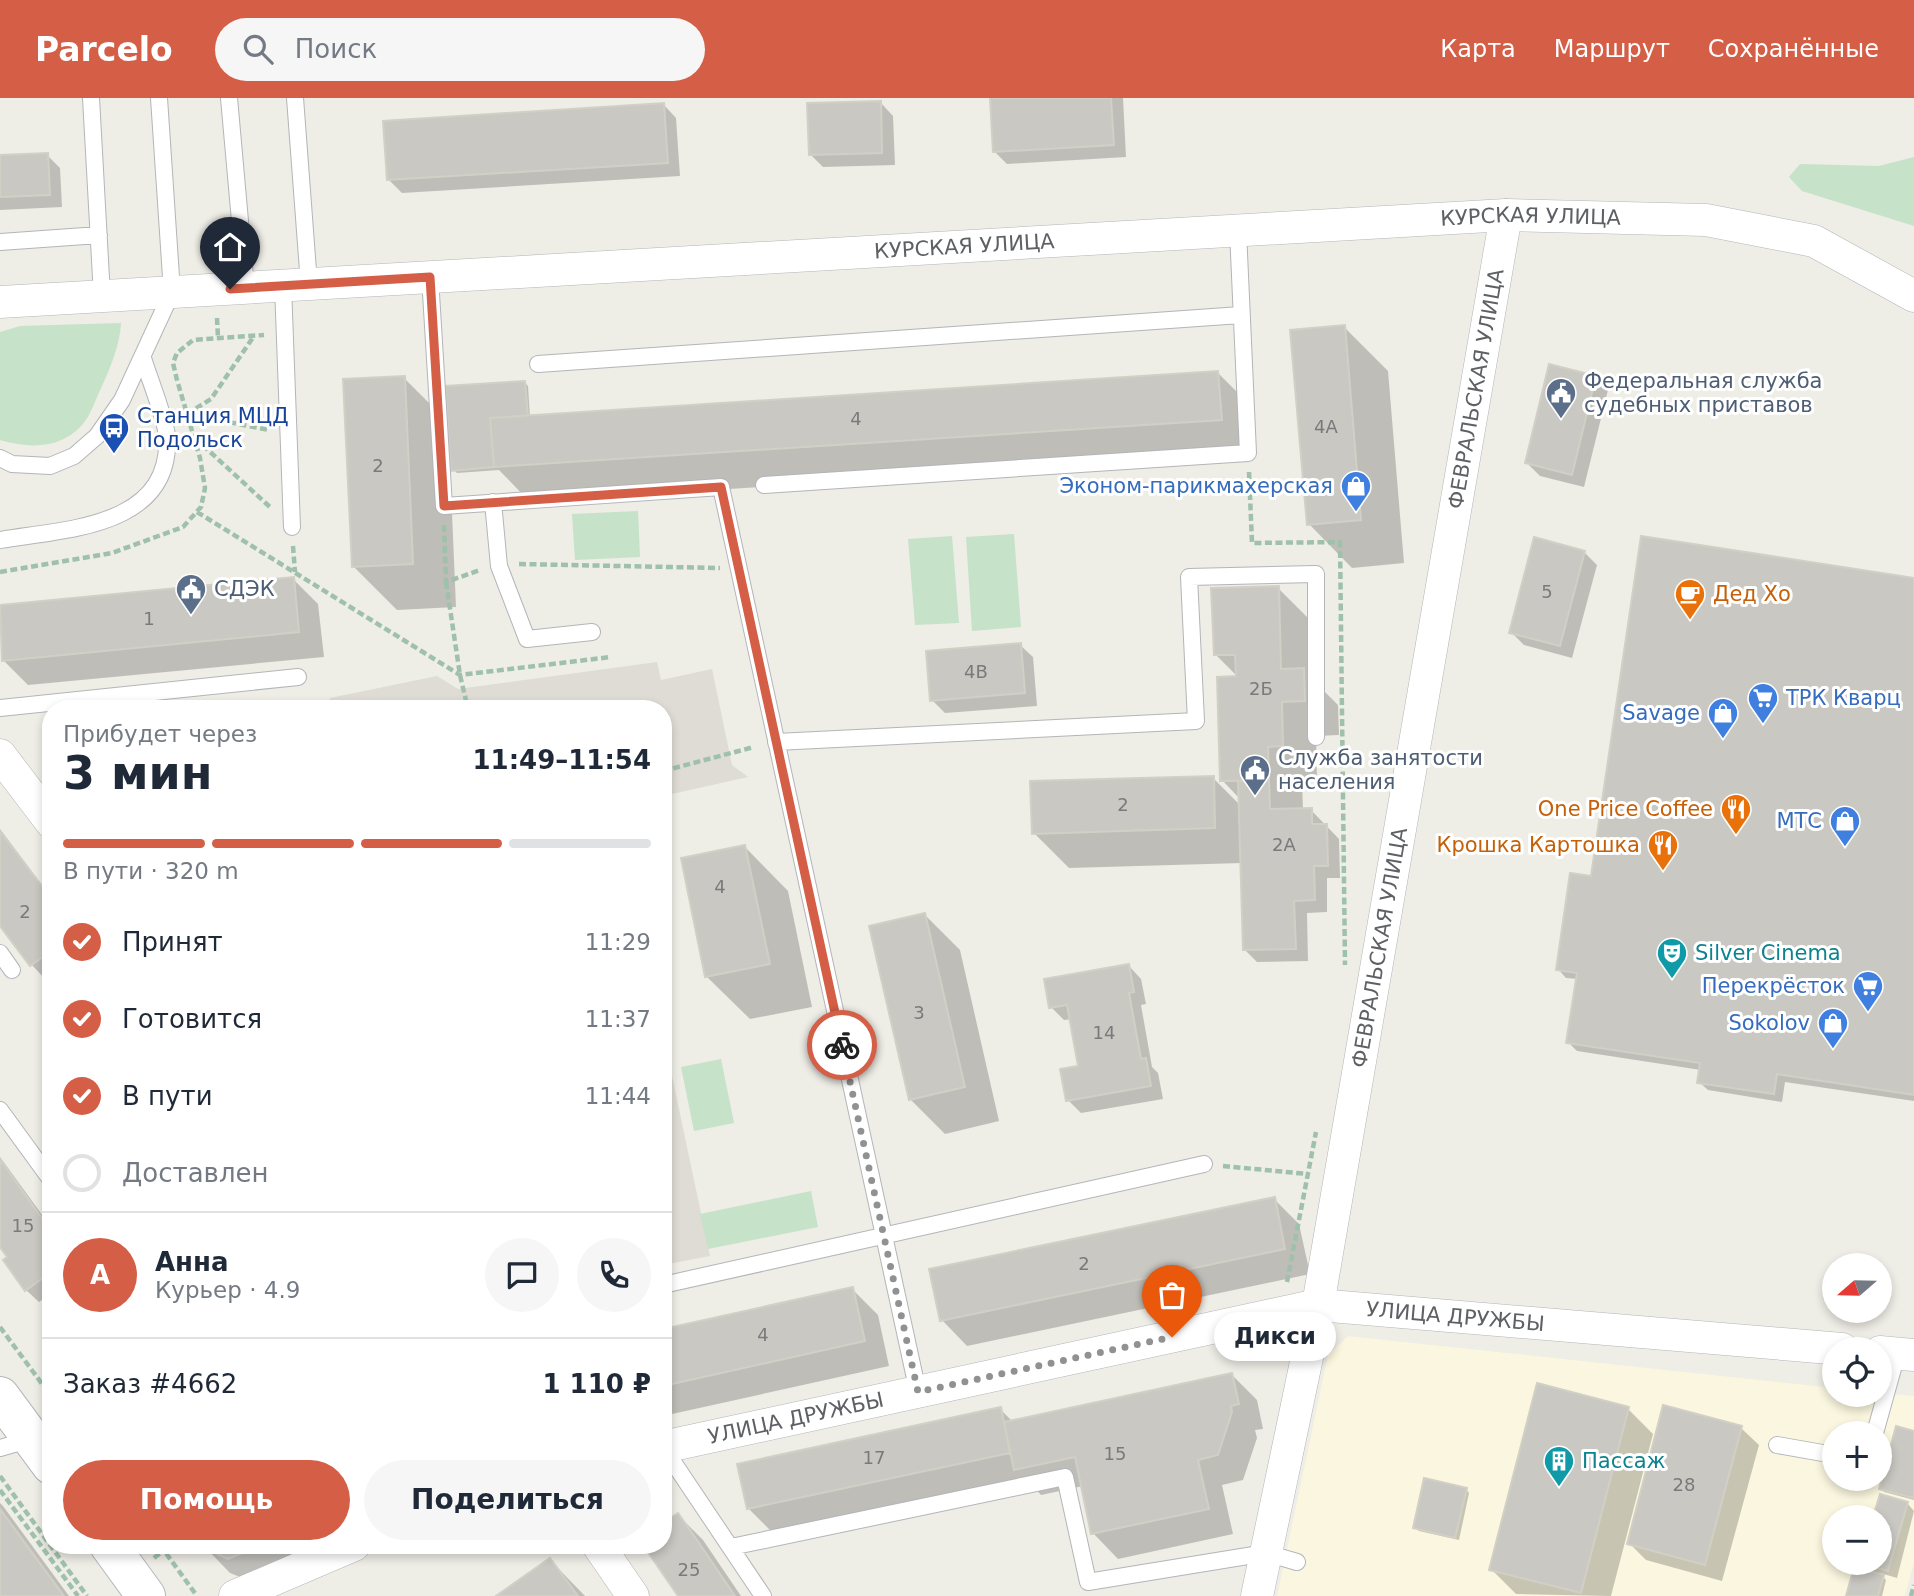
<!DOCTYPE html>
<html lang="ru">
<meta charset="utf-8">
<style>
body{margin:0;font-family:"DejaVu Sans",sans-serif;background:#f6f6f7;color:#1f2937;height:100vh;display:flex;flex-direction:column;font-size:26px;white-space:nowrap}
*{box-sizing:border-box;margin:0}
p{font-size:23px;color:#747a83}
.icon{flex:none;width:38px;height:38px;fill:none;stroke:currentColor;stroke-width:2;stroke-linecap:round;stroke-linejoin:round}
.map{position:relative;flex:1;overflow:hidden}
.details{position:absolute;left:42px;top:602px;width:630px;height:854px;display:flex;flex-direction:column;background:#fff;border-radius:28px;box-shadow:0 4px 10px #0003}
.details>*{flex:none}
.needle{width:46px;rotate:250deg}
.controls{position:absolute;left:1822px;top:1155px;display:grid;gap:14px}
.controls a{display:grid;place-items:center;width:70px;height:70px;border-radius:50%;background:#fff;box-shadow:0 4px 10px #0003;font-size:35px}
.pin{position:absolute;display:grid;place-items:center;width:60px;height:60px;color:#fff;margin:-72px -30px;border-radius:50% 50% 50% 0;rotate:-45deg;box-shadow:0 0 7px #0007}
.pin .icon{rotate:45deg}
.courier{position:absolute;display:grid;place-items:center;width:70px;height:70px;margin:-35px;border:5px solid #d45e46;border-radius:50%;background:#fff;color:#222;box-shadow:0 2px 9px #0007}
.bubble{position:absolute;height:49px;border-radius:24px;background:#fff;box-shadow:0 4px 10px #0003;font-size:23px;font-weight:800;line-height:49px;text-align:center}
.head em{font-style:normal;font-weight:800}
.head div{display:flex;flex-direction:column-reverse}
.head{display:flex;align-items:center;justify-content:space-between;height:119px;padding:0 21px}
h1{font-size:46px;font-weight:800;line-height:52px}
.bar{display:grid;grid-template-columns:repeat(4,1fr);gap:10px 7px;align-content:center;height:84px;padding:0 21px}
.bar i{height:9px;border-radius:5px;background:#e0e1e3}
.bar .selected{background:#d45e46}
.bar p{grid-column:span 4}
.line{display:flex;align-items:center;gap:18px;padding:0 21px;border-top:2px solid #e0e1e3}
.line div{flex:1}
.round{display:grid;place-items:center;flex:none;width:74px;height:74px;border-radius:37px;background:#f6f6f7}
ol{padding:0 21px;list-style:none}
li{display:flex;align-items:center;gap:21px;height:77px}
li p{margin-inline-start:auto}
li .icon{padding:7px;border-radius:50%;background:#d45e46;color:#fff;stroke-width:4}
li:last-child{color:#747a83}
li i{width:38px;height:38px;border:4px solid #e0e1e3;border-radius:50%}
.cta{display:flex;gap:14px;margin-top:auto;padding:14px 21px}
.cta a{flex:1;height:80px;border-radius:42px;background:#d45e46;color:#fff;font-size:28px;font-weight:800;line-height:80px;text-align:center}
.cta a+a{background:#f6f6f7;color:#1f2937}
header{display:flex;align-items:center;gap:42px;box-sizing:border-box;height:98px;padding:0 35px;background:#d45e46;color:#fff}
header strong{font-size:33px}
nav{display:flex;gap:38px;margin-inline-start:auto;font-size:24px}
.search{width:490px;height:63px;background:#f6f6f7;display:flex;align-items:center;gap:18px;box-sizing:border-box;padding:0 24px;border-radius:38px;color:#747a83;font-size:26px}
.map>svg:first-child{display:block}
.commercial{fill:#faf6df;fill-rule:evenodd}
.education{fill:#dedcd5}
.green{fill:#c6e2c8}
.shadow{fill:#0003}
.building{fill:#cac8c2;stroke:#d2cfc5;stroke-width:2}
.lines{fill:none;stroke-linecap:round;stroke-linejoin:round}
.lane-casing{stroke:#b3b5b9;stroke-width:18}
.street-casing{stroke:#b3b5b9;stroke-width:33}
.secondary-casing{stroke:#b5b7bb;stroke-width:40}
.path{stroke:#9fc1ab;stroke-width:4.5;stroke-dasharray:7 3.5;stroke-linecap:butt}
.lane{stroke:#fff;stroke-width:16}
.street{stroke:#fff;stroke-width:32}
.secondary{stroke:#fff;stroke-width:38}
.done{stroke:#909192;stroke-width:7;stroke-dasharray:0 12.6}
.route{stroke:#d45e46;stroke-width:9}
.labels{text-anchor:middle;stroke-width:6;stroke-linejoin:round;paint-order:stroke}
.number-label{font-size:18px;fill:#797a7c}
.street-label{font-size:21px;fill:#5e6064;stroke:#fff}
.service-label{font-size:21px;fill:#4e5e75;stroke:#fff;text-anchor:start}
.transit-label{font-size:21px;fill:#164399;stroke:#fff;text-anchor:start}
.shop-label{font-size:21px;fill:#366cbe;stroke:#fff;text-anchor:end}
.food-label{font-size:21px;fill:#c56008;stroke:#fff;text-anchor:end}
.culture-label{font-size:21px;fill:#0d838f;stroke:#fff;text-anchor:start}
</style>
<header>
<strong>Parcelo</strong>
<div class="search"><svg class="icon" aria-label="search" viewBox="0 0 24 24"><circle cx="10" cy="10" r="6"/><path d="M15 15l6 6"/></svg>Поиск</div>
<nav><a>Карта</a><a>Маршрут</a><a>Сохранённые</a></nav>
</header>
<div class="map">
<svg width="1914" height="1498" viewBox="0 0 1914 1498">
<rect width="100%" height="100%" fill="#eeede6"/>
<path class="commercial" d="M1348,1238L1834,1290V1297H1880V1295L1914,1298V1464L1905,1498H1277L1328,1257ZM1834,1335H1880V1381H1834ZM1834,1419H1880V1465H1834Z"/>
<path class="education" d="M657,564L661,582L712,571L732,667L748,679L663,698V611H330V600L437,578L458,591Z
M663,935L710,1158L663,1167Z"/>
<path class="green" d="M1914,59V128L1802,93L1789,79L1800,66L1879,68Z
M121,225C120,246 111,268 102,288C96,300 91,317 82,327C60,352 28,350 0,342V234L20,228Z
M638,413L640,459L575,462L572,416Z
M1014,436L1021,529L972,533L966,439Z
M952,438L959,525L915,527L908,441Z
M721,961L734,1025L694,1033L681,969Z
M811,1093L818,1129L708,1151L700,1116Z"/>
<path class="shadow" d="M991,0H1123L1126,59L1007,66L994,53Z
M881,5L893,18L895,67L823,69L810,56Z
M664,7L676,20L680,78L402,95L389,82Z
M47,57L60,70L62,109L0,112V59Z
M1344,229L1388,273L1404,465L1352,470L1309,426Z
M1218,275L1253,310L1256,357L530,404L499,372L457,375L450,368L456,509L397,512L353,468L404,280L450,326L525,285L528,288L530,319Z
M1595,279L1608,292L1584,389L1540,378L1527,365Z
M1584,454L1597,467L1572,560L1524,547L1511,534Z
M293,481L318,506L324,559L28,587L3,562L0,509Z
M1914,481V1003L1785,984L1782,1004L1708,992L1699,984L1701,972L1577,953L1568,944L1578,881L1566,880L1558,871L1592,780Z
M1278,490L1313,525L1315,584L1338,607L1339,637L1316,638L1317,682L1302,683L1303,712H1311L1339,741L1340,780H1327V814L1307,815L1308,863L1257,864L1244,851L1242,765L1069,770L1034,735L1213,680L1241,708V702L1222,682L1239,580L1215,556Z
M1020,547L1033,559L1037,608L945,615L932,602Z
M0,731L51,799V875L44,880L32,867L0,825Z
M745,749L788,793L812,909L750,921L706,878Z
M925,817L960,852L999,1023L945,1036L910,1001Z
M1129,868L1141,881L1146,906L1141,907L1152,969L1158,975L1163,1001L1081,1015L1068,1002L1080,969L1072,921L1064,922L1051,909Z
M0,1059L51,1129V1196L39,1204L26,1192L0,1146Z
M1274,1101L1299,1126L1310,1176L967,1248L942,1222Z
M852,1191L878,1217L889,1268L663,1318V1233Z
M1232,1277L1257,1302L1263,1331L1255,1332L1257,1340L1243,1382L1222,1387L1233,1436L1118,1461L1093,1435L1083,1388L1041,1397L1026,1381L774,1436L749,1411L1000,1311L1013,1324Z
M1628,1311L1653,1336L1611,1498L1516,1496L1491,1471Z
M1741,1330L1759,1347L1722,1483L1646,1462L1629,1445Z
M1914,1334V1402L1884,1394L1881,1390Z
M1466,1391L1469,1395L1459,1442L1419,1433L1415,1429Z
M1881,1398L1907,1405L1914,1413L1897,1480L1880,1475L1886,1482L1882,1498H1848L1874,1476L1863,1465H1880V1419H1875Z
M0,1405L3,1408L69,1498H0Z
M678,1417L703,1442L741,1498H680L663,1447Z
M203,1447H349L255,1485L230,1475Z
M550,1462L585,1498H499Z"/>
<path class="building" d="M990,0H1111L1114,47L993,54Z
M881,3L882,55L809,57L807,5Z
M664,5L668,65L387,82L383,23Z
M48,55L50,97L0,99V57Z
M1345,227L1361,422L1307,427L1290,232Z
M1549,266L1596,278L1572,377L1525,365Z
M1218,273L1222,322L494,369L490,320Z
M405,278L413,466L352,469L343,281Z
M525,283L528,318L490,320L494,369L451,373L445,288Z
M1641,438L1914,480V997L1777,976L1774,996L1697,985L1700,965L1566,945L1577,875L1556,872L1570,775L1591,778Z
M1534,439L1585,453L1560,548L1509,535Z
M294,479L299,534L2,563L0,507Z
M1279,488L1281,571L1304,570L1305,603L1282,604L1283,648L1268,649L1269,682L1220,683L1217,579L1236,578L1235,557H1214L1211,490Z
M1021,545L1025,595L930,603L926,553Z
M1214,678L1215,730L1032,736L1030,683Z
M1269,682L1270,711L1312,710V726H1327L1328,768H1314L1315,802L1294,803L1296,851L1243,852L1238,683Z
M0,733L51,800V853L30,868L0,828Z
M745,747L770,866L705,879L681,760Z
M925,815L965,989L909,1002L869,828Z
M1129,866L1134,894L1129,895L1141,961L1146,960L1151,988L1066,1003L1060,971L1078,968L1067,907L1049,910L1044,881Z
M0,1061L48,1129L51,1126V1174L25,1193L3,1162L7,1159L0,1149Z
M1275,1099L1285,1151L940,1223L929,1171Z
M853,1189L865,1243L663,1288V1231Z
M1232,1275L1239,1306L1231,1308L1232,1314L1218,1357L1198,1362L1209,1411L1091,1436L1075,1359L1014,1372L1004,1324Z
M1537,1285L1629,1309L1581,1495L1489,1472Z
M1537,1285L1629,1309L1581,1495L1489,1472Z
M1663,1307L1742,1328L1705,1467L1627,1446Z
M1001,1309L1010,1355L747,1411L737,1366Z
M1896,1328L1914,1333V1400L1879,1391Z
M1424,1380L1467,1390L1455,1440L1413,1430Z
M1880,1396L1908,1404L1888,1473L1860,1465H1880V1419H1873Z
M0,1411L64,1498H0Z
M678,1415L697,1442L735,1498H678L643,1447H663V1425Z
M200,1447H262L228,1461L203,1450Z
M550,1460L578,1498H496Z
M1854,1469L1884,1477L1878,1498H1846Z"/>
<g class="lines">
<g class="lane-casing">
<path id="lane" d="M91,0L102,198
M229,0L246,190
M295,0L309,186
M0,144L99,137
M430,179L444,408L721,389L918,1294
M283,188L292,429
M538,266L1241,217
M0,360L12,366L50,368L74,358L97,338L122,302L172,194L159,0
M764,387L1248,355L1238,133
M493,404L499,468L527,541L592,534
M0,442C65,431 172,430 167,338C165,319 149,280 143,260
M0,610L298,579
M776,644L1196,623L1189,479L1316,476V639
M0,855L12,872
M0,1012L51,1082
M663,1187L1204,1066
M1875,1335L1897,1256
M1777,1347L1834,1357
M663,1349L763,1498
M0,1350L31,1341
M731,1449L1065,1379L1088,1484L1266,1455L1297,1464"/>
</g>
<g class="street-casing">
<g id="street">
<path id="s1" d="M0,204L1506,117L1706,122L1814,143L1914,198"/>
<path d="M0,657L51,724"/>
<path d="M1880,1254L1914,1257"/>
<path id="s2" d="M663,1349L1318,1207L1842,1251"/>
<path d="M598,1447L633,1498"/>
<path d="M235,1498L354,1447"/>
<path id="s3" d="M1257,1498L1318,1207L1506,117"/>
</g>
</g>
<g class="secondary-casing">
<path id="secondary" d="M0,1298L51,1367
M109,1447L146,1498"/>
</g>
<path class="path" d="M217,220L218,240
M187,316L211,301L254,238
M188,316L269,332
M195,340L271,410
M1249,374L1252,445L1340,444L1345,867
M197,414L460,577L611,559
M444,427L446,484L480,472
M293,448L295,474
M519,466L720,470
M0,474L112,455L183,429L201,409L205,390L200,360L177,282L173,265L177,255L193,242L264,237
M446,484L460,577L468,611
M663,673L754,649
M1223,1068L1308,1076
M1287,1184L1316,1034
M0,1229L51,1298
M0,1378L87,1498
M0,1392L78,1498
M160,1447L197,1498
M154,1460L164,1452
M1911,1498L1914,1487"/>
<use href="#lane" class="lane"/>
<use href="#street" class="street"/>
<use href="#secondary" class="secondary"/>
</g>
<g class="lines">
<path class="done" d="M842,947L918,1294L1172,1239"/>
<path class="route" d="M230,191L430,179L444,408L721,389L842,947"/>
</g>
<defs>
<g id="civic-pin" transform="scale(1.575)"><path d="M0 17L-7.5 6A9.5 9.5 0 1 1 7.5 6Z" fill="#5c6f8a" stroke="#fff"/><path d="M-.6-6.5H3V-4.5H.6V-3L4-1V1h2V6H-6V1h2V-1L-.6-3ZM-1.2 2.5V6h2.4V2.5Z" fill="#fff"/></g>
<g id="bus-pin" transform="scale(1.575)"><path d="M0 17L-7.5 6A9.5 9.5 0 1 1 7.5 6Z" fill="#1a4fb4" stroke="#fff"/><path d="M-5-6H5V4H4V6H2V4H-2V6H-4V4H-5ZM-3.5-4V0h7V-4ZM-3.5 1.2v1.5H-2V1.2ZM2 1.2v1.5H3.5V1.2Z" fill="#fff"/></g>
<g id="shop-pin" transform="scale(1.575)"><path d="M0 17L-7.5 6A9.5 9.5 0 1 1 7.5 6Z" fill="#3f7fe0" stroke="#fff"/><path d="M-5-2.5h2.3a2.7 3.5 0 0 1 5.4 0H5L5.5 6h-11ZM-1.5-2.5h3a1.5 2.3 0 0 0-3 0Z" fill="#fff"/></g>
<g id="cafe-pin" transform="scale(1.575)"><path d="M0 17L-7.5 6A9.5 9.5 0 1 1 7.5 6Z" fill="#e8710a" stroke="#fff"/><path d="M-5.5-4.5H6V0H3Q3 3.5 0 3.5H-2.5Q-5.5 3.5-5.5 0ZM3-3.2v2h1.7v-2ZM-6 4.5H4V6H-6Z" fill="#fff"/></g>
<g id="supermarket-pin" transform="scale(1.575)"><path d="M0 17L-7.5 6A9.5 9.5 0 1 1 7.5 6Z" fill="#3f7fe0" stroke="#fff"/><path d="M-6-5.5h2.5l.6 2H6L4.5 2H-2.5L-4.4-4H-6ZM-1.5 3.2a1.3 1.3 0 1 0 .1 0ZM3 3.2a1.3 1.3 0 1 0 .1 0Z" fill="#fff"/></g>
<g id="restaurant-pin" transform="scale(1.575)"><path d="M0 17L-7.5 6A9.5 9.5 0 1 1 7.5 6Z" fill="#e8710a" stroke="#fff"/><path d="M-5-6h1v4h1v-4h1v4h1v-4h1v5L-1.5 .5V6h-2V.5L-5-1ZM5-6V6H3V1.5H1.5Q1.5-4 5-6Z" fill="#fff"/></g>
<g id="theatre-pin" transform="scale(1.575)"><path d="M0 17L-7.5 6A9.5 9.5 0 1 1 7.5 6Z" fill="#0f9aa8" stroke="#fff"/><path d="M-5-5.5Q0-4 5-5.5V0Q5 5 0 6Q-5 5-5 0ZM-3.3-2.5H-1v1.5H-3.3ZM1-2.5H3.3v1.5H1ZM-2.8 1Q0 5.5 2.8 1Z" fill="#fff"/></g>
<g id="building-pin" transform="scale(1.575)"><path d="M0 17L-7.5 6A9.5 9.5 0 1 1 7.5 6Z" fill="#0f9aa8" stroke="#fff"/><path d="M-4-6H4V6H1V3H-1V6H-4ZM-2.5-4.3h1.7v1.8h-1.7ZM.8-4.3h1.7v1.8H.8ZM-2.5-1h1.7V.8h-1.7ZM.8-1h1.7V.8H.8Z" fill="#fff"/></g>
</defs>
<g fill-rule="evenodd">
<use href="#civic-pin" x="1561" y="295"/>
<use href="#bus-pin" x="114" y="330"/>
<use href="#shop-pin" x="1356" y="388"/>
<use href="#civic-pin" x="191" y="491"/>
<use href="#cafe-pin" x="1690" y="496"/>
<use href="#supermarket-pin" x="1763" y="600"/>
<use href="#shop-pin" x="1723" y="615"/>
<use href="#civic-pin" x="1255" y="672"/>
<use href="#restaurant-pin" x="1736" y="711"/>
<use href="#shop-pin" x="1845" y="723"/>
<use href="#restaurant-pin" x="1663" y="747"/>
<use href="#theatre-pin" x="1672" y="855"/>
<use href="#supermarket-pin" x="1868" y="888"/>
<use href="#shop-pin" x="1833" y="925"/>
<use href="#building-pin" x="1559" y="1363"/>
</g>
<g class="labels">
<g class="number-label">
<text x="856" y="327">4</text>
<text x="1326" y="335">4А</text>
<text x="378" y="374">2</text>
<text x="1547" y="500">5</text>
<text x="149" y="527">1</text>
<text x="976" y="580">4В</text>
<text x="1261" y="597">2Б</text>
<text x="1123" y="713">2</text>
<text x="1284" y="753">2А</text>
<text x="720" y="795">4</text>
<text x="25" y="820">2</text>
<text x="919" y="921">3</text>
<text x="1104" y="941">14</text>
<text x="23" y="1134">15</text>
<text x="1084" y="1172">2</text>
<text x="763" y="1243">4</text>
<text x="1115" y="1362">15</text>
<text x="874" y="1366">17</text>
<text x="1684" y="1393">28</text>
<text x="689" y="1478">25</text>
</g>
<g class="street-label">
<text dy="7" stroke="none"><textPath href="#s1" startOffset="1533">КУРСКАЯ УЛИЦА</textPath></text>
<text dy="7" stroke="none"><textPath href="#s1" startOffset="966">КУРСКАЯ УЛИЦА</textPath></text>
<text dy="7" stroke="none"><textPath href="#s3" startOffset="1227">ФЕВРАЛЬСКАЯ УЛИЦА</textPath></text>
<text dy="7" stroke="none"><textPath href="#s3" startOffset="660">ФЕВРАЛЬСКАЯ УЛИЦА</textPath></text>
<text dy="7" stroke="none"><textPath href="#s2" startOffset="808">УЛИЦА ДРУЖБЫ</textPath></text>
<text dy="7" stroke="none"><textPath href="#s2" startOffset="136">УЛИЦА ДРУЖБЫ</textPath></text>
</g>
<g class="service-label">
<text x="1584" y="290">Федеральная служба<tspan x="1584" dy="24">судебных приставов</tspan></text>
<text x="214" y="498">СДЭК</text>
<text x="1278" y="667">Служба занятости<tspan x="1278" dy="24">населения</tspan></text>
</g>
<g class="transit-label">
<text x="137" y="325">Станция МЦД<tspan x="137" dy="24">Подольск</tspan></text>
</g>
<g class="shop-label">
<text x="1333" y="395">Эконом-парикмахерская</text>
<text x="1786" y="607" text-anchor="start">ТРК Кварц</text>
<text x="1700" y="622">Savage</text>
<text x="1822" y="730">МТС</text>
<text x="1845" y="895">Перекрёсток</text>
<text x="1810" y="932">Sokolov</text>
</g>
<g class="food-label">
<text x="1713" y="503" text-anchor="start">Дед Хо</text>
<text x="1713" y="718">One Price Coffee</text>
<text x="1640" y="754">Крошка Картошка</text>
</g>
<g class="culture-label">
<text x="1695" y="862">Silver Cinema</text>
<text x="1582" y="1370">Пассаж</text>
</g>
</g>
</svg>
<div class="controls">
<a><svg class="needle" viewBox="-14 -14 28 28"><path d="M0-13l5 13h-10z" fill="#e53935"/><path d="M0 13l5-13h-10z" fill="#747a83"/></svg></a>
<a><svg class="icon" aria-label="locate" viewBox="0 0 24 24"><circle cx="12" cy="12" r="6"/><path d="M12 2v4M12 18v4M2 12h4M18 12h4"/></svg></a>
<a>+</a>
<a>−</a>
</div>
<div class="pin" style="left:1172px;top:1239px;background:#ea580c"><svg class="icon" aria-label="bag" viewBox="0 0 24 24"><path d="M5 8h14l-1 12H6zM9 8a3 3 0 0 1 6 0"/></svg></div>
<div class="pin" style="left:230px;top:191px;background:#1f2937"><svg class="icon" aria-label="home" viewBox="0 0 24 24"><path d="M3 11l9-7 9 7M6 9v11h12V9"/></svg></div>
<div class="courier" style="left:842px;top:947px"><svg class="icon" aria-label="bike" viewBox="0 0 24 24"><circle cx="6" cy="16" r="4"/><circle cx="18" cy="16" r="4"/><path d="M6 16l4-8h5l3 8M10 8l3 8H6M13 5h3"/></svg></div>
<div class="bubble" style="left:1214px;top:1214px;width:122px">Дикси</div>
<section class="details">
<div class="head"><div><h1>3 мин</h1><p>Прибудет через</p></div><em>11:49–11:54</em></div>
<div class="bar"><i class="selected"></i><i class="selected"></i><i class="selected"></i><i></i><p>В пути · 320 m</p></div>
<ol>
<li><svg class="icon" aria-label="check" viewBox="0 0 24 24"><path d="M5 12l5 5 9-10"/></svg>Принят<p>11:29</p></li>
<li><svg class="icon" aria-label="check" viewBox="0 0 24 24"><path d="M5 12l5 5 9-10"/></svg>Готовится<p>11:37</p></li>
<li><svg class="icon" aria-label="check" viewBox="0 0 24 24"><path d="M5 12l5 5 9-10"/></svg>В пути<p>11:44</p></li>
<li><i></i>Доставлен</li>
</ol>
<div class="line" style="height:126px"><b class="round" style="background:#d45e46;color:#fff">А</b><div><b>Анна</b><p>Курьер · 4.9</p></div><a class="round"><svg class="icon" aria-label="chat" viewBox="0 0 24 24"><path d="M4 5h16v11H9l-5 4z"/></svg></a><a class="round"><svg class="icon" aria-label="phone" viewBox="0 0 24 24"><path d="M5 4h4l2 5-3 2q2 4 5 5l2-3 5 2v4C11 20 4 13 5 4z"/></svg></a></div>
<div class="line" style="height:91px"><div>Заказ #4662</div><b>1 110 ₽</b></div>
<div class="cta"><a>Помощь</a><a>Поделиться</a></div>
</section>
</div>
